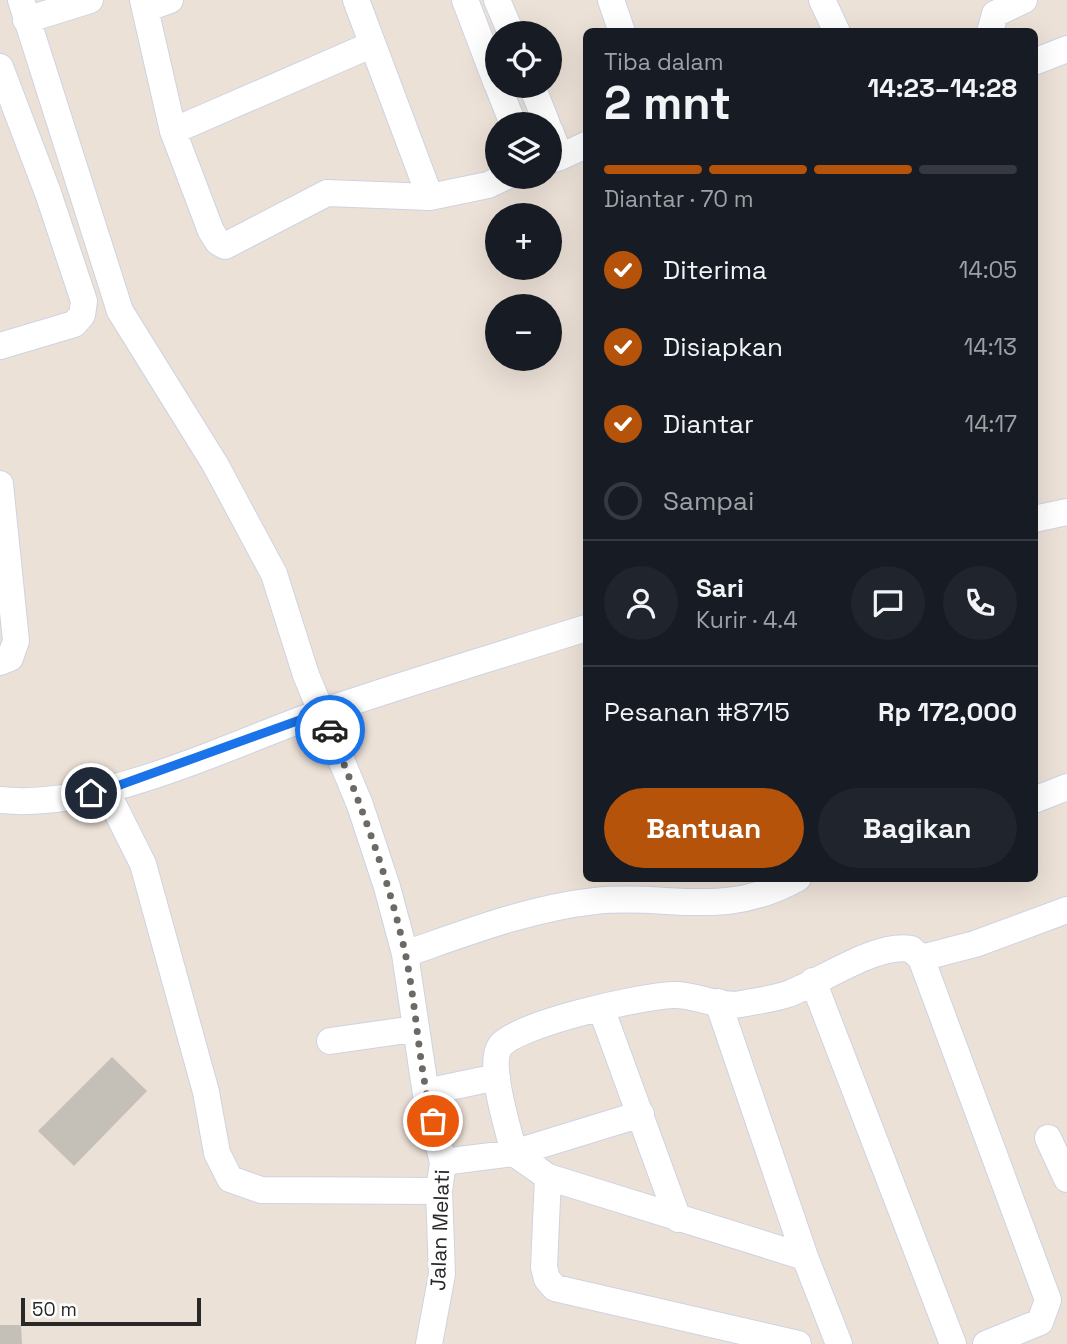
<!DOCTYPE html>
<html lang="id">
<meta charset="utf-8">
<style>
body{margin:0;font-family:"Space Grotesk",sans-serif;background:#20242c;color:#f1f3f6;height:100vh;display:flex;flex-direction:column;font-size:26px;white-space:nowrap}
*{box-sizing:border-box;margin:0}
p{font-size:23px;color:#9ea1a6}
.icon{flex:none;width:38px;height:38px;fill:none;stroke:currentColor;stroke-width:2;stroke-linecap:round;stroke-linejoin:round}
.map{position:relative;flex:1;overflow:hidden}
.panel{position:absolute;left:583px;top:28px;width:455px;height:854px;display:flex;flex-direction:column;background:#171b24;border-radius:10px;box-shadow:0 7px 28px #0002}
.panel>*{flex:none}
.controls{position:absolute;left:485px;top:21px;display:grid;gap:14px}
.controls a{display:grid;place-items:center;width:77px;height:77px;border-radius:50%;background:#171b24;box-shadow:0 7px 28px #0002;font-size:35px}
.scale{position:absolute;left:21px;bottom:18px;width:180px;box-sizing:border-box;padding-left:7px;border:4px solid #282828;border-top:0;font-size:19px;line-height:24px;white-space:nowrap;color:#282828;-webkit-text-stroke:5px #fff;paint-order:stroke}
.pin{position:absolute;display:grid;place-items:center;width:60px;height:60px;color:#fff;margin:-30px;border:4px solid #fff;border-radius:50%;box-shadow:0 2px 7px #0007}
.courier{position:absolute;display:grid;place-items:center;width:70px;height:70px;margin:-35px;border:5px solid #1a73e8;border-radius:50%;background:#fff;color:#222;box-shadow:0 2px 9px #0007}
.overview em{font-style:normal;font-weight:600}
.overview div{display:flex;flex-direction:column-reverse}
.overview{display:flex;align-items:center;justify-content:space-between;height:119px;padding:0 21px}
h1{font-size:46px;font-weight:600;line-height:52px}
.bar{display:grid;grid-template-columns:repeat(4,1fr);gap:10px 7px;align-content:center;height:84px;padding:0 21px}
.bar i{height:9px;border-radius:5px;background:#363941}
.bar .selected{background:#b45309}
.bar p{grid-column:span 4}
.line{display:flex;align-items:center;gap:18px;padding:0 21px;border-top:2px solid #363941}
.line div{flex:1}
.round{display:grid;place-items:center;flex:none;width:74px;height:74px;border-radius:37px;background:#20242c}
ol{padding:0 21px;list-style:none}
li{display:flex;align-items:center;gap:21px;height:77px}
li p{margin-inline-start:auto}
li .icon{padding:7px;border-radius:50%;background:#b45309;color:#fff;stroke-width:4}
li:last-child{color:#9ea1a6}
li i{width:38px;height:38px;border:4px solid #363941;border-radius:50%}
.button{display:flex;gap:14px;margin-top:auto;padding:14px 21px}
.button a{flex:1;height:80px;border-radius:42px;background:#b45309;color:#fff;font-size:28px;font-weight:600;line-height:80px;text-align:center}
.button a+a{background:#20242c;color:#f1f3f6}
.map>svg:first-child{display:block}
.building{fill:#c5c0b7}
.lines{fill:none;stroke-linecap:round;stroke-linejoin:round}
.minor-casing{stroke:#cdd3e2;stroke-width:28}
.minor{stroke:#fff;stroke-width:26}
.done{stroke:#6d6965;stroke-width:7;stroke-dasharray:0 12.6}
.route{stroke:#1a73e8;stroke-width:9}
.labels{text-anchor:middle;stroke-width:6;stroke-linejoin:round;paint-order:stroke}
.street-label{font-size:21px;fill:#282828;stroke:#fff}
</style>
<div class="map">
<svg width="1067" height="1344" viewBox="0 0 1067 1344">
<rect width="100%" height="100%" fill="#ece1d7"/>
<path class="building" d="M112,1057L147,1091L74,1166L38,1131Z
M0,1325H21L22,1344H0Z"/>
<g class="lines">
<g class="minor-casing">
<path id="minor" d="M21,0L120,311L215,464L274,574L306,675L360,805L387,887L405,954L427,1101L443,1162L439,1191L442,1274L429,1344
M143,0L173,131L211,231L218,242L225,246L327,193L430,197L356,0
M465,0L497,84
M497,0L511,33
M611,0L622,32
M822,0L837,32
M145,9L170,0
M26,20L90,0
M990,32L995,14L1024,0
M1034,62L1067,49
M0,67L48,193L84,301L82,315L74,324L0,346
M498,86L513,124
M532,86L547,124
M173,131L371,45
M550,131L560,157L550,160
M560,157L586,145
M430,197L488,185L505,177
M0,484L16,641L10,658L0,662
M1034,519L1067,512
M106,790L143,864L206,1092L217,1153L230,1179L261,1190L439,1191
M0,800C99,811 228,745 322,712C409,682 498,656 586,628
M1034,800L1067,787
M405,954C466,933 530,908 595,901C671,893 722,920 798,878
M921,958L975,944L1067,910
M813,981L953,1344
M718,1002L805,1257
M601,1008L678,1219
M330,1041L414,1029
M426,1092L497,1077
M641,1114L514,1153L548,1177L805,1257L839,1344
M1048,1138L1067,1179
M443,1162L514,1153C509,1131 486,1063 501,1045C521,1023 641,996 673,995C695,994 719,1008 741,1004C756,1001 774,999 788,994C821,982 877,942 911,949L921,958L1048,1300L1040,1322L986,1344
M548,1177L544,1267L547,1279L555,1288L798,1344"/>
</g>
<use href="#minor" class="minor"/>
</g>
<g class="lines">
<path class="done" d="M330,730C360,802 388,876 405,952C417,1008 418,1065 433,1121"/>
<path class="route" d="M91,793L106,790L322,712L330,730"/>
</g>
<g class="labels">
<g class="street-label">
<text transform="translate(440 1230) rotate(-88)" y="7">Jalan Melati</text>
</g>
</g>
</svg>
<div class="controls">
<a><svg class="icon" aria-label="locate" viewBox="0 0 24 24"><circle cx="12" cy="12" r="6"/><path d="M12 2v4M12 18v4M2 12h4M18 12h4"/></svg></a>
<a><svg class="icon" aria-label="layers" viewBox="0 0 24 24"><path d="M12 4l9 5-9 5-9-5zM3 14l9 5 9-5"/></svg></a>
<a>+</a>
<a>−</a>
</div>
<div class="scale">50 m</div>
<div class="pin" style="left:433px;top:1121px;background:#ea580c"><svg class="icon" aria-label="bag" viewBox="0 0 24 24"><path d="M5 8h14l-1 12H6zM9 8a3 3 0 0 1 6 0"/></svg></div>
<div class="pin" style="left:91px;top:793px;background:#1f2937"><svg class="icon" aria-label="home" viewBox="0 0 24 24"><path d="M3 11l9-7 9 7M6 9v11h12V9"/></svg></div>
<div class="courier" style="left:330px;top:730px"><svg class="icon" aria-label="car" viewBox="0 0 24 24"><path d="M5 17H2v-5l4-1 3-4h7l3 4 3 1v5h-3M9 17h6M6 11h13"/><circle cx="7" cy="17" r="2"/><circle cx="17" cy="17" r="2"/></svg></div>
<section class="panel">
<div class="overview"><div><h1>2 mnt</h1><p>Tiba dalam</p></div><em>14:23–14:28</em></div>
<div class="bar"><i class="selected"></i><i class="selected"></i><i class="selected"></i><i></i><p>Diantar · 70 m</p></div>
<ol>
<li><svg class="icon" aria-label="check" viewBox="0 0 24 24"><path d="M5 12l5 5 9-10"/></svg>Diterima<p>14:05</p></li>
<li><svg class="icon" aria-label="check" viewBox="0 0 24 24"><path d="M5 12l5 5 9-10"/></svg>Disiapkan<p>14:13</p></li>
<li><svg class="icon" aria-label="check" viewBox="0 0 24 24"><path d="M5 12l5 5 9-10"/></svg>Diantar<p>14:17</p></li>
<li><i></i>Sampai</li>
</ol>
<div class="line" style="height:126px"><a class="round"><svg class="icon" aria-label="person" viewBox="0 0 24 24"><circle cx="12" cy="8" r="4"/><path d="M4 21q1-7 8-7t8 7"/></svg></a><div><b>Sari</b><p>Kurir · 4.4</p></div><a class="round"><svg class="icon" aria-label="chat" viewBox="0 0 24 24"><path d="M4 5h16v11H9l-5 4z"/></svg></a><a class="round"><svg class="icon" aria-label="phone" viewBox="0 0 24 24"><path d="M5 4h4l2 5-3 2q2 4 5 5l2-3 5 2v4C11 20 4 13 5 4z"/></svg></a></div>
<div class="line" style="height:91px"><div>Pesanan #8715</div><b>Rp 172,000</b></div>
<div class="button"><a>Bantuan</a><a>Bagikan</a></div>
</section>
</div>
